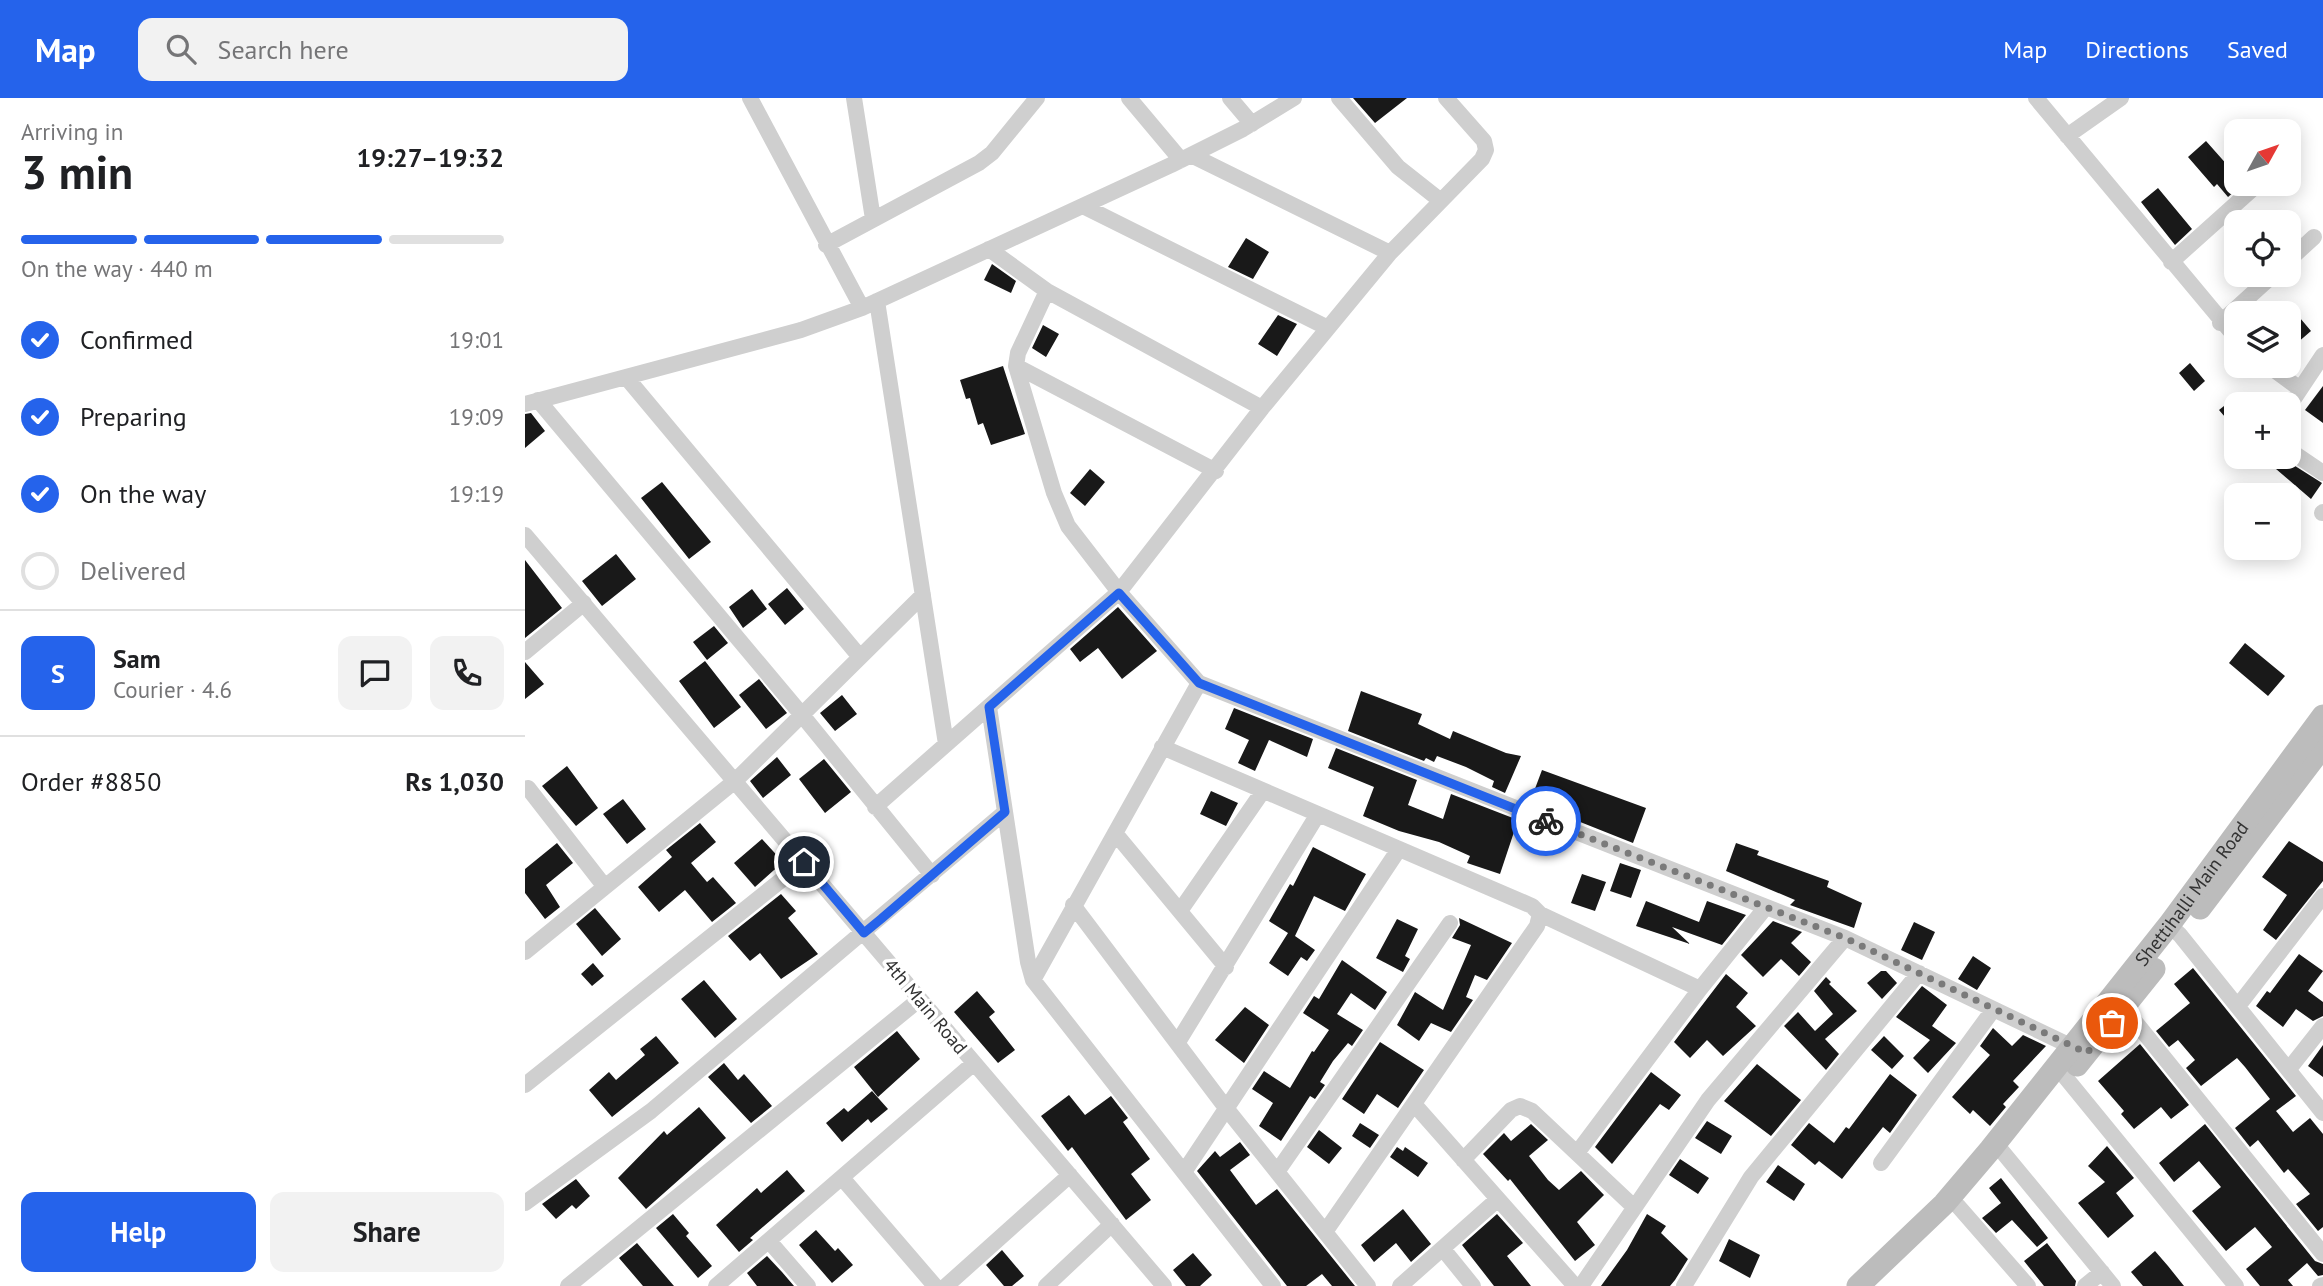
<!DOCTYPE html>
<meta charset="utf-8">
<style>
body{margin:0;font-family:"PT Sans",sans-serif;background:#f2f2f2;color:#202124;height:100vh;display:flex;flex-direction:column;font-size:26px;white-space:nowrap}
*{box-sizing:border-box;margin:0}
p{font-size:23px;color:#757577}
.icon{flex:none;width:38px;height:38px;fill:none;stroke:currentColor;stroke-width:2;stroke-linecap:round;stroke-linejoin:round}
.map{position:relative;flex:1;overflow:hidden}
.sheet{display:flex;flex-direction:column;background:#fff;width:525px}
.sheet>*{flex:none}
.needle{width:46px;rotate:50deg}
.buttons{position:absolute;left:1699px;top:21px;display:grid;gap:14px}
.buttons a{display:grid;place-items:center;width:77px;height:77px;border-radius:14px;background:#fff;box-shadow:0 4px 18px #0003;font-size:35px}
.pin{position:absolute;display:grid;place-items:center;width:60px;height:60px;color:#fff;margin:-30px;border:4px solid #fff;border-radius:50%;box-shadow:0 2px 7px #0007}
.courier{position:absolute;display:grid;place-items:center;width:70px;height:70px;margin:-35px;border:5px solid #2563eb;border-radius:50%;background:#fff;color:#222;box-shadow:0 2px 9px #0007}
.summary em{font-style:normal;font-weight:700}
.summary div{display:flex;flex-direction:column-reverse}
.summary{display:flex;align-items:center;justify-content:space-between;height:119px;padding:0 21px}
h1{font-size:46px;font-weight:700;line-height:52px}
.bar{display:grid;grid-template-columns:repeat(4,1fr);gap:10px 7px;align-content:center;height:84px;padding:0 21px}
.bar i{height:9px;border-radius:5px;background:#e0e0e0}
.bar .selected{background:#2563eb}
.bar p{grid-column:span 4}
.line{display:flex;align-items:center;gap:18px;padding:0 21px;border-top:2px solid #e0e0e0}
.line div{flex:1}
.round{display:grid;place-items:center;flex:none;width:74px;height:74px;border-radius:14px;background:#f2f2f2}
ol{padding:0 21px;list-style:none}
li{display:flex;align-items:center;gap:21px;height:77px}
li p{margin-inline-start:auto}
li .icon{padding:7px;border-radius:50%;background:#2563eb;color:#fff;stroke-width:4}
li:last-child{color:#757577}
li i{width:38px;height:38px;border:4px solid #e0e0e0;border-radius:50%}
.action{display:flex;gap:14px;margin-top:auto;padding:14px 21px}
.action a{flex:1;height:80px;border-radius:14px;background:#2563eb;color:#fff;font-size:28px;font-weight:700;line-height:80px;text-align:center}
.action a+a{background:#f2f2f2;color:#202124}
header{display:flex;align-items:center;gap:42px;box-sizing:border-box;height:98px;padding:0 35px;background:#2563eb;color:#fff}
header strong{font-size:33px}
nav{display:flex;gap:38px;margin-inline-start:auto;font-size:24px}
.search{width:490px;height:63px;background:#f2f2f2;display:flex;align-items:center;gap:18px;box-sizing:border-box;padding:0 24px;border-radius:14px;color:#757577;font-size:26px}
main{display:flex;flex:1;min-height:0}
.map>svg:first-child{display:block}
.building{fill:#191919}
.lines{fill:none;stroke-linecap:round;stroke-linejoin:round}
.minor{stroke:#cfcfcf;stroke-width:16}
.secondary{stroke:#bcbcbc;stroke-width:23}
.done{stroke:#7a7a7a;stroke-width:7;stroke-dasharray:0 12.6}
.route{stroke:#2563eb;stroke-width:9}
.labels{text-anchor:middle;stroke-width:7;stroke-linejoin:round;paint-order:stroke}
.street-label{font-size:19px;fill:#323232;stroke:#fff}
</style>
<header>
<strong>Map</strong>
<div class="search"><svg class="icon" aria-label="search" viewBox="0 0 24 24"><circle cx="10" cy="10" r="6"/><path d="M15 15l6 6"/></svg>Search here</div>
<nav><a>Map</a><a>Directions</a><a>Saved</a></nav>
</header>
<main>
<section class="sheet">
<div class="summary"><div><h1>3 min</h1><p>Arriving in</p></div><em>19:27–19:32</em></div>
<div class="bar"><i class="selected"></i><i class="selected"></i><i class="selected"></i><i></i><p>On the way · 440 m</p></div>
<ol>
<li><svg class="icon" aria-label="check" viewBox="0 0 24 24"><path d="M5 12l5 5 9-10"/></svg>Confirmed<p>19:01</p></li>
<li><svg class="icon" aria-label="check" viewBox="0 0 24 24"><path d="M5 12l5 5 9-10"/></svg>Preparing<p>19:09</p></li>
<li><svg class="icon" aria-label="check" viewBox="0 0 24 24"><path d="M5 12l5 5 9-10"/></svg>On the way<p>19:19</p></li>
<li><i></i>Delivered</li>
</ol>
<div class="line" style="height:126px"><b class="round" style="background:#2563eb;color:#fff">S</b><div><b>Sam</b><p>Courier · 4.6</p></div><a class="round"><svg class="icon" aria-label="chat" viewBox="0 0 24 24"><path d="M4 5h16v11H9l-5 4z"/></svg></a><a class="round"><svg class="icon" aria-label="phone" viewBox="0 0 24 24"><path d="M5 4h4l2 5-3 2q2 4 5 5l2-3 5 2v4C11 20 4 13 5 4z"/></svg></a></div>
<div class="line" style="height:91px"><div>Order #8850</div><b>Rs 1,030</b></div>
<div class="action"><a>Help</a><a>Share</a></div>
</section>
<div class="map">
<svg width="1798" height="1188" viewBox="0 0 1798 1188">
<rect width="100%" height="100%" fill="#fff"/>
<path class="building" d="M828,0H882L850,25Z
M1681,43L1712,78V86H1718L1703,99L1692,86L1689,89L1663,59Z
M1633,90L1667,131L1650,147L1616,104Z
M721,140L744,154L728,181L703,169Z
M467,166L491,183L486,195L459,182Z
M1764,207L1786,233L1764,252Z
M753,217L772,226L752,258L733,246Z
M518,227L534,236L521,259L507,250Z
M1665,265L1680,283L1669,293L1654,275Z
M478,268L500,336L466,347L458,325L453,327L445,300L441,301L435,282Z
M1798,288V325L1780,312Z
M1704,304L1712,313V333L1694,312Z
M6,315L20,333L0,350V316Z
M1737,359H1756L1797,385L1786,401Z
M565,371L580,384L560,408L545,395Z
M137,384L186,444L164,461L116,400Z
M91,456L111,481L77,508L57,483Z
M0,462L37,510L0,540Z
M262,490L279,511L260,527L243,506Z
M227,491L242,511L218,530L204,509Z
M593,509L632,553L597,581L573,550L555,564L545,551Z
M189,528L203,545L182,562L168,544Z
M1720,545L1760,578L1743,598L1704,565Z
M180,563L216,609L189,630L154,583Z
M0,564L19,586L0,601Z
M234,581L262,615L241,631L214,597Z
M836,593L897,616L893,626L925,641L928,633L981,655L996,658L980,695L967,689L969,683L941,669L912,658L909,664L901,660L899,663L823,633Z
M317,597L332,616L310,633L295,615Z
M709,610L788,641L782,659L744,642L730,673L713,665L724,642L700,631Z
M811,650L892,682L883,707L918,721L926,696L993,722L975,776L942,765L945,758L914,744L874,733L838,718L849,689L803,670Z
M252,659L266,677L238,700L225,683Z
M299,661L326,694L300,715L274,681Z
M42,668L73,710L51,728L17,688Z
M1017,672L1121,710L1108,745L1005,704Z
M686,693L713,705L701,728L675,716Z
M98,701L121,731L102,746L78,716Z
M175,725L191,744L166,765L182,784L188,779L211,805L187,824L160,792L134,814L113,789L147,759L141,752Z
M237,741L258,764L230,789L209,765Z
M1764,743L1798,764V783L1751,842L1738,832L1762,797L1737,779Z
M32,745L48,765L21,787L35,809L20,821L0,795V771Z
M1211,745L1234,753L1232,757L1304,783L1302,789L1337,805L1329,830L1265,807L1270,802L1201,773Z
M788,749L841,776L820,813L789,798L770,838L790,852L782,863L776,859L763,878L744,865L763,835L744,823L765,786L768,788Z
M1095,765L1116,772L1106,800L1085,793Z
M1057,776L1081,784L1070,813L1046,805Z
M256,796L271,813L263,820L293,856L256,881L235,855L225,863L203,838Z
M1121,803L1174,824L1182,803L1221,817L1197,847L1147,829L1165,846L1111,828Z
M70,810L96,841L77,858L51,826Z
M934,820L987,845L962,882L950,877L941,899L948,902L926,934L906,925L894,943L872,927L890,894L918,912L946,847L927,840L935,827Z
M872,821L893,831L880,858L885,861L878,874L851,860Z
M1248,823L1277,834L1266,845L1286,864L1274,878L1256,861L1238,879L1216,857Z
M1389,824L1410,834L1397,862L1376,852Z
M1774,856L1798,873L1783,893L1798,904V918L1788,923L1771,911L1758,929L1731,908L1742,893L1745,895Z
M1448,858L1466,870L1452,892L1433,881Z
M817,862L862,894L850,912L826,895L812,916L838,932L827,948L823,945L808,963L795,984L800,987L790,1001L785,998L756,1043L734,1028L748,1005L727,991L739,973L765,990L787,953L789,954L804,932L778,915L789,898L794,901Z
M68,865L79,878L67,888L56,876Z
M1668,870L1771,998L1751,1013L1768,1034L1785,1020L1798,1036V1129L1793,1133L1771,1106L1785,1096L1763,1071L1759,1075L1733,1042L1725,1049L1710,1030L1745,1001L1720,969L1712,960L1676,988L1661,970L1670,962L1653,942L1644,949L1631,933L1665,905L1649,886Z
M1356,873H1361L1372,885L1357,901L1342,885Z
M1201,876L1223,895L1211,909L1231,928L1198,958L1182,942L1165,960L1149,944Z
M1301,879L1306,884L1304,886L1332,913L1300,941L1314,956L1301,972L1259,928L1273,914L1290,933L1308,916L1289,893Z
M179,882L212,921L190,940L156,901Z
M1397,888L1422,907L1407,928L1431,945L1403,975L1388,960L1405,942L1371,919Z
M452,893L470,914L464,919L490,952L473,965L429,914Z
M720,909L744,927L719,965L690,942Z
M1468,930L1487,948L1498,937L1521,948L1488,983L1494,989L1478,1006L1481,1009L1465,1028L1448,1012L1445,1016L1427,999L1465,957L1455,948Z
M372,933L395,961L353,999L329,969Z
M131,938L154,965L87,1019L64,992L84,974L91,982L120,957L115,951Z
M1359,938L1379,958L1367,971L1346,952Z
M855,944L899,972L873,1010L852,996L839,1016L817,1001Z
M1615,946L1664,1007L1646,1021L1636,1009L1609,1031L1596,1016L1599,1013L1573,983Z
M1798,947V979L1783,968Z
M199,965L213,982L219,976L247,1008L226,1025L183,979Z
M1232,966L1276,1002L1246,1038L1199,1003Z
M1126,974L1156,997L1144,1012L1135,1006L1087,1066L1070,1049Z
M1365,976L1392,997L1365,1035L1358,1029L1317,1081L1294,1063L1290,1067L1266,1047L1284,1025L1309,1045L1321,1029L1324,1031Z
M347,993L363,1011L346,1025L343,1021L317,1044L301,1025L319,1010L323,1014Z
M544,997L560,1017L586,998L603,1020L598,1024L625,1061L606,1076L626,1102L601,1122L547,1049L543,1053L516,1018Z
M174,1009L201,1040L121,1111L93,1080L139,1033L142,1037Z
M1182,1023L1207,1038L1196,1056L1170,1040Z
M835,1025L854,1037L845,1050L827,1038Z
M1006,1026L1023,1042L1004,1058L1023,1082L1034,1092L1056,1073L1079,1097L1052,1124L1070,1147L1050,1163L985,1081L983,1083L958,1056L979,1035L986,1043Z
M1680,1026L1790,1163L1798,1166V1177L1793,1178L1782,1165L1763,1182L1768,1188H1735L1721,1171L1747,1149L1730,1129L1701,1153L1667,1113L1696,1089L1674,1063L1649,1084L1634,1065Z
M794,1032L817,1050L804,1066L782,1049Z
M715,1044L725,1057L705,1072L731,1107L752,1091L830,1188H807L797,1176L781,1188H762L672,1073L690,1053L695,1059Z
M1582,1048L1609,1080L1591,1095L1609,1118L1583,1140L1553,1105L1580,1084L1563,1068Z
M872,1049L878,1053L880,1049L903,1065L893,1079L865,1059Z
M1155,1061L1184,1080L1173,1096L1144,1077Z
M1253,1067L1280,1086L1269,1103L1241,1084Z
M262,1072L280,1093L225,1140L228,1142L214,1154L191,1127L232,1090L236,1095Z
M1476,1080L1523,1140L1512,1149L1487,1122L1471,1135L1457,1120L1476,1105L1464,1090Z
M51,1081L65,1098L51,1111L47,1107L31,1121L17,1106Z
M878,1111L906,1146L886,1164L871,1145L849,1164L836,1147Z
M148,1116L164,1135L161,1138L187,1168L173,1180L131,1130Z
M972,1116L998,1145L982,1158L1006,1188H969L937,1147Z
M1122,1116L1141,1128L1136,1135L1163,1161L1150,1182L1145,1188H1076L1102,1152Z
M291,1132L310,1153L313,1150L328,1167L307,1185L274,1147Z
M1204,1141L1235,1157L1225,1180L1194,1163Z
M112,1145L149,1188H118L94,1160Z
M1522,1145L1551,1183L1550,1188H1519L1499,1163Z
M477,1152L499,1178L487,1188H479L461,1167Z
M1630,1153L1643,1168L1659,1188H1618L1606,1174Z
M668,1155L687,1177L675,1188H661L648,1172Z
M242,1158L257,1174L269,1188H232L222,1175Z"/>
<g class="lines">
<path class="minor" d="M225,0L337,210
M329,0L348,121
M604,0L656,62
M705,0L727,26
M814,0L873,69L916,103
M1511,0L1712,241
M1542,38L1596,0
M666,57L865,155
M558,108L803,230
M301,147L454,65L467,55L512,0
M464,151L522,193L493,255L491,268L529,395L543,428L594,494L674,585L1320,840L1556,953
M1764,162L1789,139
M1646,164L1733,86
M522,193L737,310
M352,203L421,646
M1695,225L1748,177
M491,268L691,373
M1744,268L1775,291
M101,279L335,559
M13,302L277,617L407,777
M0,306L276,232L337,210L646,67L718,31L769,0
M1764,308L1798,257
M1764,352L1798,375
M1797,415L1798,414
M0,437L639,1188
M0,554L59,505
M464,609L503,864L508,882L748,1188
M637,649L1007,808L1015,816L1012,828L800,1134
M3,690L80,789
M350,709L594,494L737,310L865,155L957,61L961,52L959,43L921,0
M590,735L701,869
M548,807L701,1010L843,1188
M655,813L738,693
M1015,816L1175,891
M1644,827L1655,837L1798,1015
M0,854L210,683L398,497
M508,882L674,585
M1713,908L1798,798
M1599,910L1798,1156
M653,944L793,716
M1532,969L1711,1188
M1764,971L1798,928
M0,987L279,764
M889,1006L1050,1188
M1471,1046L1588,1188
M1052,1055L1175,891L1241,809
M938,1062L986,1012L995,1008L1007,1013L1109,1109
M1356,1065L1468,912
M659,1074L874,751
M752,1074L925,825
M318,1081L410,1188
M0,1105L126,1013L480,714
M1433,1108L1503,1188
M244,1143L283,1188
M918,1151L948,1188
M43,1188L395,901
M191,1188L449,965
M421,1188L545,1077
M521,1188L587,1126
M875,1188L973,1101
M1056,1188L1183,1002L1320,840
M1159,1188L1226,1079L1394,875
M1560,1188L1577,1174
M1795,1188L1798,1187"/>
<g class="secondary">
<path d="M1675,810L1798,648"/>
<path d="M1552,967L1629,871"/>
<path id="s1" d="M1333,1188L1419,1106L1465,1052L1644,827L1798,618"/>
</g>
</g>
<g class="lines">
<path class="done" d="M1021,723L1320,840L1562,955L1587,925"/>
<path class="route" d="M279,764L339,835L356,821L480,714L464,609L594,495L674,585L1021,723"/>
</g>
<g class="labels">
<g class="street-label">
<text dy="7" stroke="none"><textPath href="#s1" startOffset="516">Shettihalli Main Road</textPath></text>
<text transform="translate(401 908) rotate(50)" y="7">4th Main Road</text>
</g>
</g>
</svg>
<div class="buttons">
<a><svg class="needle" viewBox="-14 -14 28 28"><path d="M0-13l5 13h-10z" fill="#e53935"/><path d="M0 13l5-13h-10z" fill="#757577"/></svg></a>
<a><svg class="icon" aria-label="locate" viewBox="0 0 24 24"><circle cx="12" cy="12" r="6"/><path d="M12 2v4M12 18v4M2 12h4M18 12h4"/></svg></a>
<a><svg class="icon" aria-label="layers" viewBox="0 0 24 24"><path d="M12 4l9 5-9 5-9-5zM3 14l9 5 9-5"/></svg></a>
<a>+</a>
<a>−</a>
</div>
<div class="pin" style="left:1587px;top:925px;background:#ea580c"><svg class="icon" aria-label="bag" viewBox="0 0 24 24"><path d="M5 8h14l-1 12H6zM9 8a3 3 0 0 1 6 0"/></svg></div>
<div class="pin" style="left:279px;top:764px;background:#1f2937"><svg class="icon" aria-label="home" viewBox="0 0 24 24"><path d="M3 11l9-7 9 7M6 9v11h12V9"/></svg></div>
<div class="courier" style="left:1021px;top:723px"><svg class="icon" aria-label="bike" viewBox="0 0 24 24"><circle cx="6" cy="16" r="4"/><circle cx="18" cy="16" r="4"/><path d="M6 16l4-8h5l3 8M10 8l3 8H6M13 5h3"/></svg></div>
</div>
</main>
